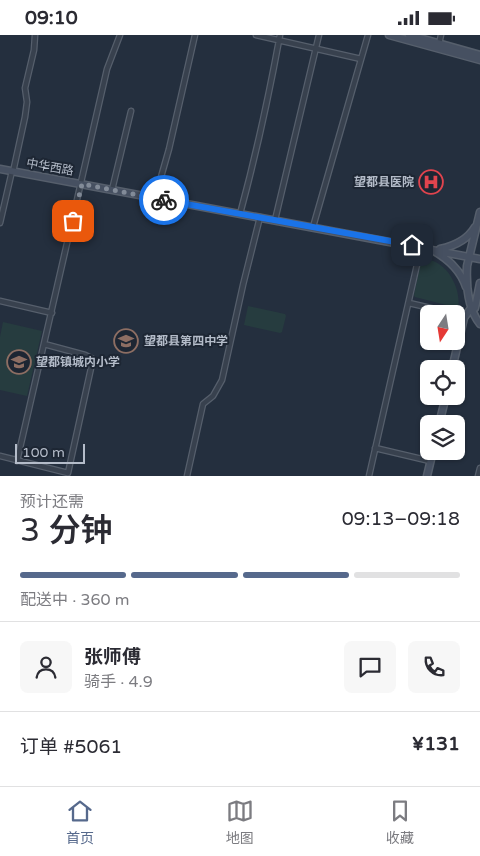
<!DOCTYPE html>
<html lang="zh">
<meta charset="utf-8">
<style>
body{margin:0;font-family:"Varela Round","Noto Sans SC",sans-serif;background:#f7f7f7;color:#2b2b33;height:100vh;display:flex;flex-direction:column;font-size:19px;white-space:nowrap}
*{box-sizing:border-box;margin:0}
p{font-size:16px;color:#7c7c81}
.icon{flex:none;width:28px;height:28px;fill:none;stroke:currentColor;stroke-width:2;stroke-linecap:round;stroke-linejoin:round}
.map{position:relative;height:441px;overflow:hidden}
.details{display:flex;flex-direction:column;background:#fff;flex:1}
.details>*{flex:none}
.needle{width:32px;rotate:192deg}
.fabs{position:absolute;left:420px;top:270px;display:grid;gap:10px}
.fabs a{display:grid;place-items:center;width:45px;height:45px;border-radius:8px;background:#fff;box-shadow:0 1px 4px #0004;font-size:25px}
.scale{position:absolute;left:15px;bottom:12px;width:70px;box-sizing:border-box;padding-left:5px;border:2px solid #b4bcc9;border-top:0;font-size:14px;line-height:18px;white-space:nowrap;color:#b4bcc9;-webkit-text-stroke:4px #1d2633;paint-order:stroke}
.pin{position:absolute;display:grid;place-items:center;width:42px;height:42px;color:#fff;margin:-21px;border-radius:10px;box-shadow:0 2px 8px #0006}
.courier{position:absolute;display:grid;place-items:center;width:50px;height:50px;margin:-25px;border:4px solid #1a73e8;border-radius:50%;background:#fff;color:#222;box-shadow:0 1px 6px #0007}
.overview em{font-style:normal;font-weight:600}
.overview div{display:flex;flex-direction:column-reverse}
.overview{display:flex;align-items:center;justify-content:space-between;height:85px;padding:0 20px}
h1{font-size:32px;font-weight:600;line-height:38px}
.bar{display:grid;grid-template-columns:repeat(4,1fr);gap:8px 5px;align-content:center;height:60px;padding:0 20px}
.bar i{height:6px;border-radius:4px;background:#e1e1e2}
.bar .on{background:#56698c}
.bar p{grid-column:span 4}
.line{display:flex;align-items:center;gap:12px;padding:0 20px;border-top:1px solid #e1e1e2}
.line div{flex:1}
.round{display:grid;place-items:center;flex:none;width:52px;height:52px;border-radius:8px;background:#f7f7f7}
.status{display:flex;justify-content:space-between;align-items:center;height:35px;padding:0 25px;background:#fff;direction:ltr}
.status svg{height:14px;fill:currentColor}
.menu{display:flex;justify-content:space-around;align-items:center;height:70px;border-top:1px solid #e1e1e2;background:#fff;font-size:14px;color:#7c7c81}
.menu a{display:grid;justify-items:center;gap:2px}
.menu .on{color:#56698c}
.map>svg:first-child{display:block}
.green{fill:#263c3f}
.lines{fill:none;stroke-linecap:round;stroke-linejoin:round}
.street-casing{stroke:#565f6c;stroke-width:7}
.secondary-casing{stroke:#565f6c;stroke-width:9}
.street{stroke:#38414e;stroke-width:4.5}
.secondary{stroke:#465061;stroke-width:6}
.done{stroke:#828b98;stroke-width:5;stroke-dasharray:0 9}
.route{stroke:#1a73e8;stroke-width:6}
.labels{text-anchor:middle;stroke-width:4;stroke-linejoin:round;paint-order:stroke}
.street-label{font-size:12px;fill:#b4bcc9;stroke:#1d2633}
.poi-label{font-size:12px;font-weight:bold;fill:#b4bcc9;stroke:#1d2633;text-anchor:start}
</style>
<div class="status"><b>09:10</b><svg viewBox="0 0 49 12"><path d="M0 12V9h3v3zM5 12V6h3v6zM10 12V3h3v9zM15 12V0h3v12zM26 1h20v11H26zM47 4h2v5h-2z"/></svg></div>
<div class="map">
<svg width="480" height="441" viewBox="0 0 480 441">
<rect width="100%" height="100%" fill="#242f3e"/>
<path class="green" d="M423,224C446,224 462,253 458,273L415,262L414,260L421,226Z
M248,271L285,279L286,281L282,297L280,298L244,290Z
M3,287L42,296L27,361L0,355V302Z"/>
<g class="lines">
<g class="street-casing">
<path id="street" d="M256,0L361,24
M439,9L441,0
M13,137L25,82L27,67L25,53L34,15L35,0
M112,155L131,76
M155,163L169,114L195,0
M240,179C256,120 269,60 280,0
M275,185L319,0
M0,188L12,136
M313,192L368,0
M0,266L52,278
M409,268L465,281
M375,413L430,426
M0,421L68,438L93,324L85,320L44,309
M17,426L107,34L120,0
M187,441L203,369L213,361L222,345L243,250L260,182
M369,441L421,212
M478,441L480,433"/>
</g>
<g class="secondary-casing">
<path id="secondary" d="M389,0L480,25
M409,0L480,20
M0,134L480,224
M480,177L467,231C466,251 468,274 480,289
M440,214C454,211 468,204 475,192
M434,216C448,224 461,236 466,252
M475,273L480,248
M452,334L464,283L471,273
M439,389L446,361
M427,441L433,416"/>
</g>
<use href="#street" class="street"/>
<use href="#secondary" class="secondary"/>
</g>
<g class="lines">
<path class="done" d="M73,186L82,149L164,165"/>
<path class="route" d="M164,165L412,210"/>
</g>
<defs>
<g id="hospital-ring" transform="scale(1.25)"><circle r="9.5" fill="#1d2633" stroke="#e0444e" stroke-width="1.5"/><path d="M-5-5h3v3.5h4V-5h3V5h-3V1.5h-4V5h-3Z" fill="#e0444e"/></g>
<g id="school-ring" transform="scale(1.25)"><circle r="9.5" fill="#1d2633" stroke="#8d6e63" stroke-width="1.5"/><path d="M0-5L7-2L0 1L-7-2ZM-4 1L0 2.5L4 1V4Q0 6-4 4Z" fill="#8d6e63"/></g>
</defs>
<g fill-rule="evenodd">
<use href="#hospital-ring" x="431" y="147"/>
<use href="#school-ring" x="126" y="306"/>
<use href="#school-ring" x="19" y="327"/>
</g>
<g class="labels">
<g class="street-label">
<text transform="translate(50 132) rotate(10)" y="4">中华西路</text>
</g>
<g class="poi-label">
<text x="414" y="151" text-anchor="end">望都县医院</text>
<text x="144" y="310">望都县第四中学</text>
<text x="36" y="331">望都镇城内小学</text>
</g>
</g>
</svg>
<div class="fabs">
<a><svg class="needle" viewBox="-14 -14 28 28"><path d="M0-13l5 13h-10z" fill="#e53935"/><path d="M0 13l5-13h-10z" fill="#7c7c81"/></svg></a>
<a><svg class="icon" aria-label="locate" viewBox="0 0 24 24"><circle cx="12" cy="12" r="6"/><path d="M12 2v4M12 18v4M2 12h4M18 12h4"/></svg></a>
<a><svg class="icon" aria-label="layers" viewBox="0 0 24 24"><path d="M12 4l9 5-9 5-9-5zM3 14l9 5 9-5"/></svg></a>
</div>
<div class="scale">100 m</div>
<div class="pin" style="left:73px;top:186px;background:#ea580c"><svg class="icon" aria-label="bag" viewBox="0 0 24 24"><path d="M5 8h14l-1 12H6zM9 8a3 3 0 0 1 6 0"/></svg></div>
<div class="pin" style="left:412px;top:210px;background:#1f2937"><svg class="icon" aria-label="home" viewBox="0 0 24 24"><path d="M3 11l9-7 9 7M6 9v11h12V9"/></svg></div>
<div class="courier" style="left:164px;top:165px"><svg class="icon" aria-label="bike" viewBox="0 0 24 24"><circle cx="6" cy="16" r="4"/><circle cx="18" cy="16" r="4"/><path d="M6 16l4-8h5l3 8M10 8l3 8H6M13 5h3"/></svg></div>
</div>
<section class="details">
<div class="overview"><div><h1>3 分钟</h1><p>预计还需</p></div><em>09:13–09:18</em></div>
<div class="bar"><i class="on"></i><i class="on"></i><i class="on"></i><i></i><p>配送中 · 360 m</p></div>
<div class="line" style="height:90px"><a class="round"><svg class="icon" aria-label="person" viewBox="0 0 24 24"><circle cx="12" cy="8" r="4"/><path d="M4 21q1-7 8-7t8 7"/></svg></a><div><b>张师傅</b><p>骑手 · 4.9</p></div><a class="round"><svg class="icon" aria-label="chat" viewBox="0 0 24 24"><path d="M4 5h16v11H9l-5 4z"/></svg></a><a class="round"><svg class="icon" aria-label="phone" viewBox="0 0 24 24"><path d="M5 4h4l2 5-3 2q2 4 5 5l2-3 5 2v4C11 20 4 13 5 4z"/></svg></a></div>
<div class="line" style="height:65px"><div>订单 #5061</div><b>¥131</b></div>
</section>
<nav class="menu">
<a class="on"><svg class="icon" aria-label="home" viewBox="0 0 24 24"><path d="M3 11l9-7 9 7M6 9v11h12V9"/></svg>首页</a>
<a><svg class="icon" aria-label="map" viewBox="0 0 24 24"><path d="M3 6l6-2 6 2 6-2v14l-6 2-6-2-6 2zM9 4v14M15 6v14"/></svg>地图</a>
<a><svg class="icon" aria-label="saved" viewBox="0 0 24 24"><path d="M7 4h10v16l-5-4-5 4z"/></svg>收藏</a>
</nav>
